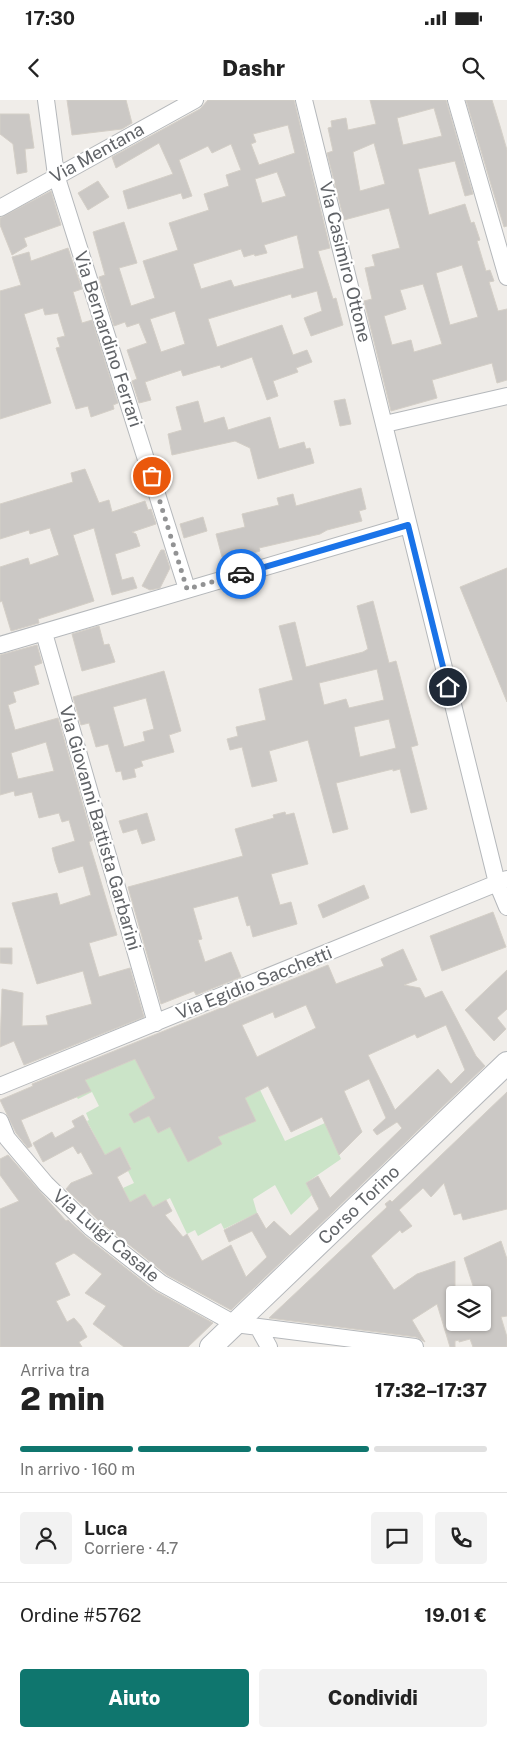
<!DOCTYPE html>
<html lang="it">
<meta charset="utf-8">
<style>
body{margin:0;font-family:"Public Sans",sans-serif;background:#f2f2f2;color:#222;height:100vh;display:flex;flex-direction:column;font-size:19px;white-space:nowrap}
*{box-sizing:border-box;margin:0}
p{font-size:16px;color:#767676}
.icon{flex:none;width:28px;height:28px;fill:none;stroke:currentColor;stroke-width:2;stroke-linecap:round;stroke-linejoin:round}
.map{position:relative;height:1247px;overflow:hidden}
.side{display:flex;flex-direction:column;background:#fff;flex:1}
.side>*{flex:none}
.fabs{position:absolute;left:446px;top:1186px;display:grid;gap:10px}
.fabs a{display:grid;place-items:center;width:45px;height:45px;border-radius:5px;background:#fff;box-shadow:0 1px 4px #0004;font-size:25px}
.pin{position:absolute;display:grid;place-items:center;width:42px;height:42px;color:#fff;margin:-21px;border:2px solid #fff;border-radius:50%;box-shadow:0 1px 5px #0007}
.courier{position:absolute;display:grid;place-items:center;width:50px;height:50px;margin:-25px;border:4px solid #1a73e8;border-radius:50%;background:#fff;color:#222;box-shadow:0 1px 6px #0007}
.head em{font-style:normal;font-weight:800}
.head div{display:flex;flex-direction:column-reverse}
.head{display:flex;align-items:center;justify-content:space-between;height:85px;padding:0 20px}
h1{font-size:32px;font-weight:800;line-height:38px}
.bar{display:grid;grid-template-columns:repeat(4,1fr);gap:8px 5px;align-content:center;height:60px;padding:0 20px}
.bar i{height:6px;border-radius:4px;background:#e0e0e0}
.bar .selected{background:#0f766e}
.bar p{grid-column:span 4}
.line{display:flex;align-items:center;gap:12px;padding:0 20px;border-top:1px solid #e0e0e0}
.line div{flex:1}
.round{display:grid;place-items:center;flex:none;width:52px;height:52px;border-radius:5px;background:#f2f2f2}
.primary-button{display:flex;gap:10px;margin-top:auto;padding:10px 20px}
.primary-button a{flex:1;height:58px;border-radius:5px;background:#0f766e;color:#fff;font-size:20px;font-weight:800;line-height:58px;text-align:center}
.primary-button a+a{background:#f2f2f2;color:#222}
.status{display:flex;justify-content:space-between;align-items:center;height:35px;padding:0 25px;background:#fff;direction:ltr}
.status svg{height:14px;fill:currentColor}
header{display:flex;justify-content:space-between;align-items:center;height:65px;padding:0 20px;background:#fff;font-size:22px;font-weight:800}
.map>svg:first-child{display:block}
.green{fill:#cbe4c8}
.building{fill:#cbc8c5;stroke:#d4cfc7;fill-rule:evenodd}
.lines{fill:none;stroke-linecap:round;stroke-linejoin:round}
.minor-casing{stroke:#b5b8bb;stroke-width:18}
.secondary-casing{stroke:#b4b7bb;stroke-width:24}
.minor{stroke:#fff;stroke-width:16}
.secondary{stroke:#fff;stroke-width:22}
.done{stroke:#929394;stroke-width:5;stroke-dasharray:0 9}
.route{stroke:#1a73e8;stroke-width:6}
.labels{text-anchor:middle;stroke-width:4.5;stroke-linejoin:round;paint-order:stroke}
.street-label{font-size:18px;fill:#606367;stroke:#fff}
</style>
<div class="status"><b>17:30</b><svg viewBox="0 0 49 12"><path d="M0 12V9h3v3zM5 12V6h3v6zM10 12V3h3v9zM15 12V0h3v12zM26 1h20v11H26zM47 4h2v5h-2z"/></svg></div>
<header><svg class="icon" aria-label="back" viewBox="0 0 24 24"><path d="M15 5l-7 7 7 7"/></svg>Dashr<svg class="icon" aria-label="search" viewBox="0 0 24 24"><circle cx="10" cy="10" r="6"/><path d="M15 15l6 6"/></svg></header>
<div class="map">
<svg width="507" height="1247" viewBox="0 0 507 1247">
<rect width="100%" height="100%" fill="#f0ede9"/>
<path class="green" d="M135,959L155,998L143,1005L158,1033L170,1027L222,1044L218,1037L255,1021L244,998L260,990L285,1041L325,1023L341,1059L306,1083L312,1095L291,1115L275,1085L253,1099L257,1113L224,1129L221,1123L198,1136L195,1130L187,1134L170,1098L153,1107L145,1094L130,1102L123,1088L134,1083L128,1071L131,1068L120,1047L105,1055L87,1021L89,1020L86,1013L99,1006L92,992L78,999L70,986Z"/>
<path class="building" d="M67,0H126L132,23L122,29L72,35Z
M208,0H294L330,148L318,151L333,199L336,198L343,225L311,236L304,218L322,211L317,191L292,198L291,194L208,219L217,247L282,225L293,255L307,250L312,262L296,268L298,272L273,281L278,296L267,300L252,257L221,268L220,265L183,276L181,270L145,282L151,300L139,303L132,281L137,279L127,250L147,243L139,223L127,227L125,222L114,226L99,177L105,175L93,132L124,122L137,163L119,168L131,206L155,198L143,161L178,150L169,123L209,110L204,94L229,86L226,75L241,70L231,44L212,53L208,46L179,60L192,96L183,99L181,93L128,109L123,91L173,74L159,43L116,68L112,57L200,9ZM288,25L295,53L259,65L251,44L256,42L253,34ZM277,72L286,96L262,103L255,79ZM297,135L304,168L234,187L231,180L201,189L193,164L241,149L244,157L254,154L255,156L267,153L264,145ZM175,211L185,244L161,252L150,219Z
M370,0H446L473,94L465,96L455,61L418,69L429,115L465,104L471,123L474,122L480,140L477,141L486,171L490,170L494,181L489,182L498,211L507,209V280L497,283L492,263L432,280L437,298L391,311L364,201L372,199L365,168L375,166L372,155L400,148L389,108L344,120L327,53L333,51L328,28L332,27L331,21L346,18L348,30L376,24ZM434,8L442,36L403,45L397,18ZM374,43L385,84L360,91L353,52ZM462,165L478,217L450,225L436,173ZM423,184L442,244L414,252L411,240L392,245L384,216L406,209L400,190Z
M466,0H492L500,26L507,50V126L504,127L492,88Z
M0,14H29L34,48L25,49L27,72L17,74L13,44L0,34Z
M98,81L109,97L88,110L78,93Z
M51,91L61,125L24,138L27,146L12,155L0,125V118Z
M68,148L82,189L73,192L82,223L92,220L118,303L113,305L114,309L91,317L88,306L76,309L56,248L60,247L57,238L65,236L58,213L45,215L43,208L24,214L51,303L0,319V191L21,185L12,157L29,152L31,161Z
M345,299L351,324L340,326L334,301Z
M198,301L204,323L224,317L228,330L270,317L279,349L304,342L306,349L310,348L314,363L258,379L250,348L235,341L172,355L168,334L182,330L176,307Z
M85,369L99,403L109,400L112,412L145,401L148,410L151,409L156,424L132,432L136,434L140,446L115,454L122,480L133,477L137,488L112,495L94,428L73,435L94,501L38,519L39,523L11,531L2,501L0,502V467L28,458L30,465L59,455L50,428L30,434L29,430L0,439V404L73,382L71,373Z
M361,388L366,409L359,411L362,421L327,430L320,434L259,448L260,451L242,456L241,452L222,457L216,434L245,427L242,414L279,405L277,398L293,394L296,406Z
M203,417L207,431L184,438L180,424Z
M161,450H164L170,468L160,488L150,490L142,486Z
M507,468V602L460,487Z
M373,501L389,563L396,561L418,645L411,647L427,709L411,713L400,669L393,671V669L336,683L348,729L333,733L308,640L269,651L277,681L252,687L242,647L230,650L227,639L238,636L236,627L266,620L259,589L293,580L279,526L295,522L306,567L363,552L368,549L357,506ZM377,569L384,600L349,608L346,599L324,605L319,583ZM389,619L396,648L360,657L354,627Z
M99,526L104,545L109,544L115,562L82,571L72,534Z
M37,545L42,563L34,566L39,584L13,592L16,602L8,605L15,630L58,618L93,740L89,742L117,835L89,843L99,877L130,868L144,917L24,965L14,941L0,947L2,889L23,893L22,926L48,925L46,916L92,904L83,871L37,884L12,803L57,793L60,805L91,795L83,766L59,773L55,761L52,748L75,741L69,720L62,722L59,713L39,718L32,692L15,696L14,691L0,695V555ZM46,642L54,671L18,679L11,653Z
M164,571L181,631L169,635L174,652L141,661L143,666L134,669L136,677L123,680L121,671L116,672L108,644L96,647L89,623L81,625L73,597ZM146,598L154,629L143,632L145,641L124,647L113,607Z
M285,712L286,715L294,713L308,764L271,774L280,805L291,802L297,824L253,837L250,825L247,826L238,796L193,808L202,839L198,840L205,862L231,852L241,877L196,895L194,891L161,904L128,787L243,756L235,729L274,718L273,715Z
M147,713L155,740L142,744L137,729L123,733L119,721Z
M364,785L369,798L323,818L318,805Z
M493,812L506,847L442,871L430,836Z
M0,848H12V864L0,863Z
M403,849L417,880L404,885L420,888L425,898L442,891L476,956L485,966L231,1210L167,1175L98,1120L66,1089L71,1083L93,1074L81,1052L78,1054L73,1046L43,1062L33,1043L52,1032L55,1038L75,1027L72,1021L83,1015L105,1055L120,1047L131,1069L117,1077L130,1102L145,1094L153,1107L166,1100L172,1111L165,1115L183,1137L187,1134L202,1161L231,1145L246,1177L267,1157L252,1131L229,1142L224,1130L257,1113L266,1129L274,1121L290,1136L319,1109L306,1083L318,1076L330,1098L402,1028L397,1022L377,1035L373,1030L386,1018L369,979L344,991L362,1032L339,1055L322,1017L291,1032L268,986L245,998L256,1021L218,1037L222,1044L188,1062L170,1027L158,1033L149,1016L134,1023L129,1014L155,998L135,959L85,980L91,991L21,1020L32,1046L28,1048L16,1033L0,1000L33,986L32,984L328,865L336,884L384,866L381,859ZM306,905L316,928L257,957L242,925L273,912L275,918ZM446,925L465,970L451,984L438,969L395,1010L368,955L415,934L417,938Z
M507,870V909L497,918L506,929L494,941L465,910Z
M507,992V1109L463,1120L461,1113L454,1115L444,1083L431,1097L423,1088L399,1110L412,1126L402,1133L400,1130L371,1156L394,1190L417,1174L455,1161V1222H482V1195H476L464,1158L501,1141L507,1159V1216L501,1217L507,1237V1247H473L470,1239L459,1242V1240L455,1241V1247H450L437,1204L412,1220L425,1242L416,1237L269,1218L387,1107L385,1104L390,1100L392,1102Z
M8,1055L66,1121L68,1120L85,1136L155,1191L213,1223L188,1247H124L93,1224L106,1206L85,1193L102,1174L74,1153L55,1163L70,1195L56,1201L67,1222L74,1218L81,1226L87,1237L79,1242L82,1247H0V1109L19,1101L0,1075V1059Z"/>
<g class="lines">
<g class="minor-casing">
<path id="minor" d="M46,0L56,75L187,489
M304,0L497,783L507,807
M456,0L507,177
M0,108L195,0
M385,324L507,296
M44,533L156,923
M0,545L408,425
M0,986L507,779
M0,1021L7,1038L46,1084L91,1128L161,1183L235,1224L415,1247
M259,1229L269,1247"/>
</g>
<g class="secondary-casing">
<path id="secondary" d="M211,1247L507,963"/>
</g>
<use href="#minor" class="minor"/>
<use href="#secondary" class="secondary"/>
</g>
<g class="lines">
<path class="done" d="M152,376L187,489L241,474"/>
<path class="route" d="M241,474L408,425L448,587"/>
</g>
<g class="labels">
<g class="street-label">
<text transform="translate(97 53) rotate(-29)" y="6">Via Mentana</text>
<text transform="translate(345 162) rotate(76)" y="6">Via Casimiro Ottone</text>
<text transform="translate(108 239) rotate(72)" y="6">Via Bernardino Ferrari</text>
<text transform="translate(100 728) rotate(74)" y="6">Via Giovanni Battista Garbarini</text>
<text transform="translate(254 883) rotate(-22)" y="6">Via Egidio Sacchetti</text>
<text transform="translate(359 1105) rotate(-44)" y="6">Corso Torino</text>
<text transform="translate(106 1136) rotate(40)" y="6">Via Luigi Casale</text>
</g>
</g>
</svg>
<div class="fabs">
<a><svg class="icon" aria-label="layers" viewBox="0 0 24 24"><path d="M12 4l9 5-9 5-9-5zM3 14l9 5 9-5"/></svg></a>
</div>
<div class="pin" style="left:152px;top:376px;background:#ea580c"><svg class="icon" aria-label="bag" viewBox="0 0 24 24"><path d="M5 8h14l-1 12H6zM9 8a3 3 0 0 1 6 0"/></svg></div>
<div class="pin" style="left:448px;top:587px;background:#1f2937"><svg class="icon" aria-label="home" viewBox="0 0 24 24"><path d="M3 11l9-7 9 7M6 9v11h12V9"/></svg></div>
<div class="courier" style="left:241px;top:474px"><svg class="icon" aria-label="car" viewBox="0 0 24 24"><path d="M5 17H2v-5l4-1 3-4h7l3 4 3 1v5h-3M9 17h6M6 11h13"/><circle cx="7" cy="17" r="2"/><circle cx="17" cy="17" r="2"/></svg></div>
</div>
<section class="side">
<div class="head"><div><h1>2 min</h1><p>Arriva tra</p></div><em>17:32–17:37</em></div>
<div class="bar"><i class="selected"></i><i class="selected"></i><i class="selected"></i><i></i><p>In arrivo · 160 m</p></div>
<div class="line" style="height:90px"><a class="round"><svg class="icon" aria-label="person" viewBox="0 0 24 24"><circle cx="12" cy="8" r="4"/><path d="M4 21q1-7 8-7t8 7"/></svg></a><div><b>Luca</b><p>Corriere · 4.7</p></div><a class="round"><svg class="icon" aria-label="chat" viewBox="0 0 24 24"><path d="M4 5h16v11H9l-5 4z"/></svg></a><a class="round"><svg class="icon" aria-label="phone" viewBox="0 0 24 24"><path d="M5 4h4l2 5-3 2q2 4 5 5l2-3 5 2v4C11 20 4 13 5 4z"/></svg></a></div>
<div class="line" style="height:65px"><div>Ordine #5762</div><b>19.01 €</b></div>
<div class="primary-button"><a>Aiuto</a><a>Condividi</a></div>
</section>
